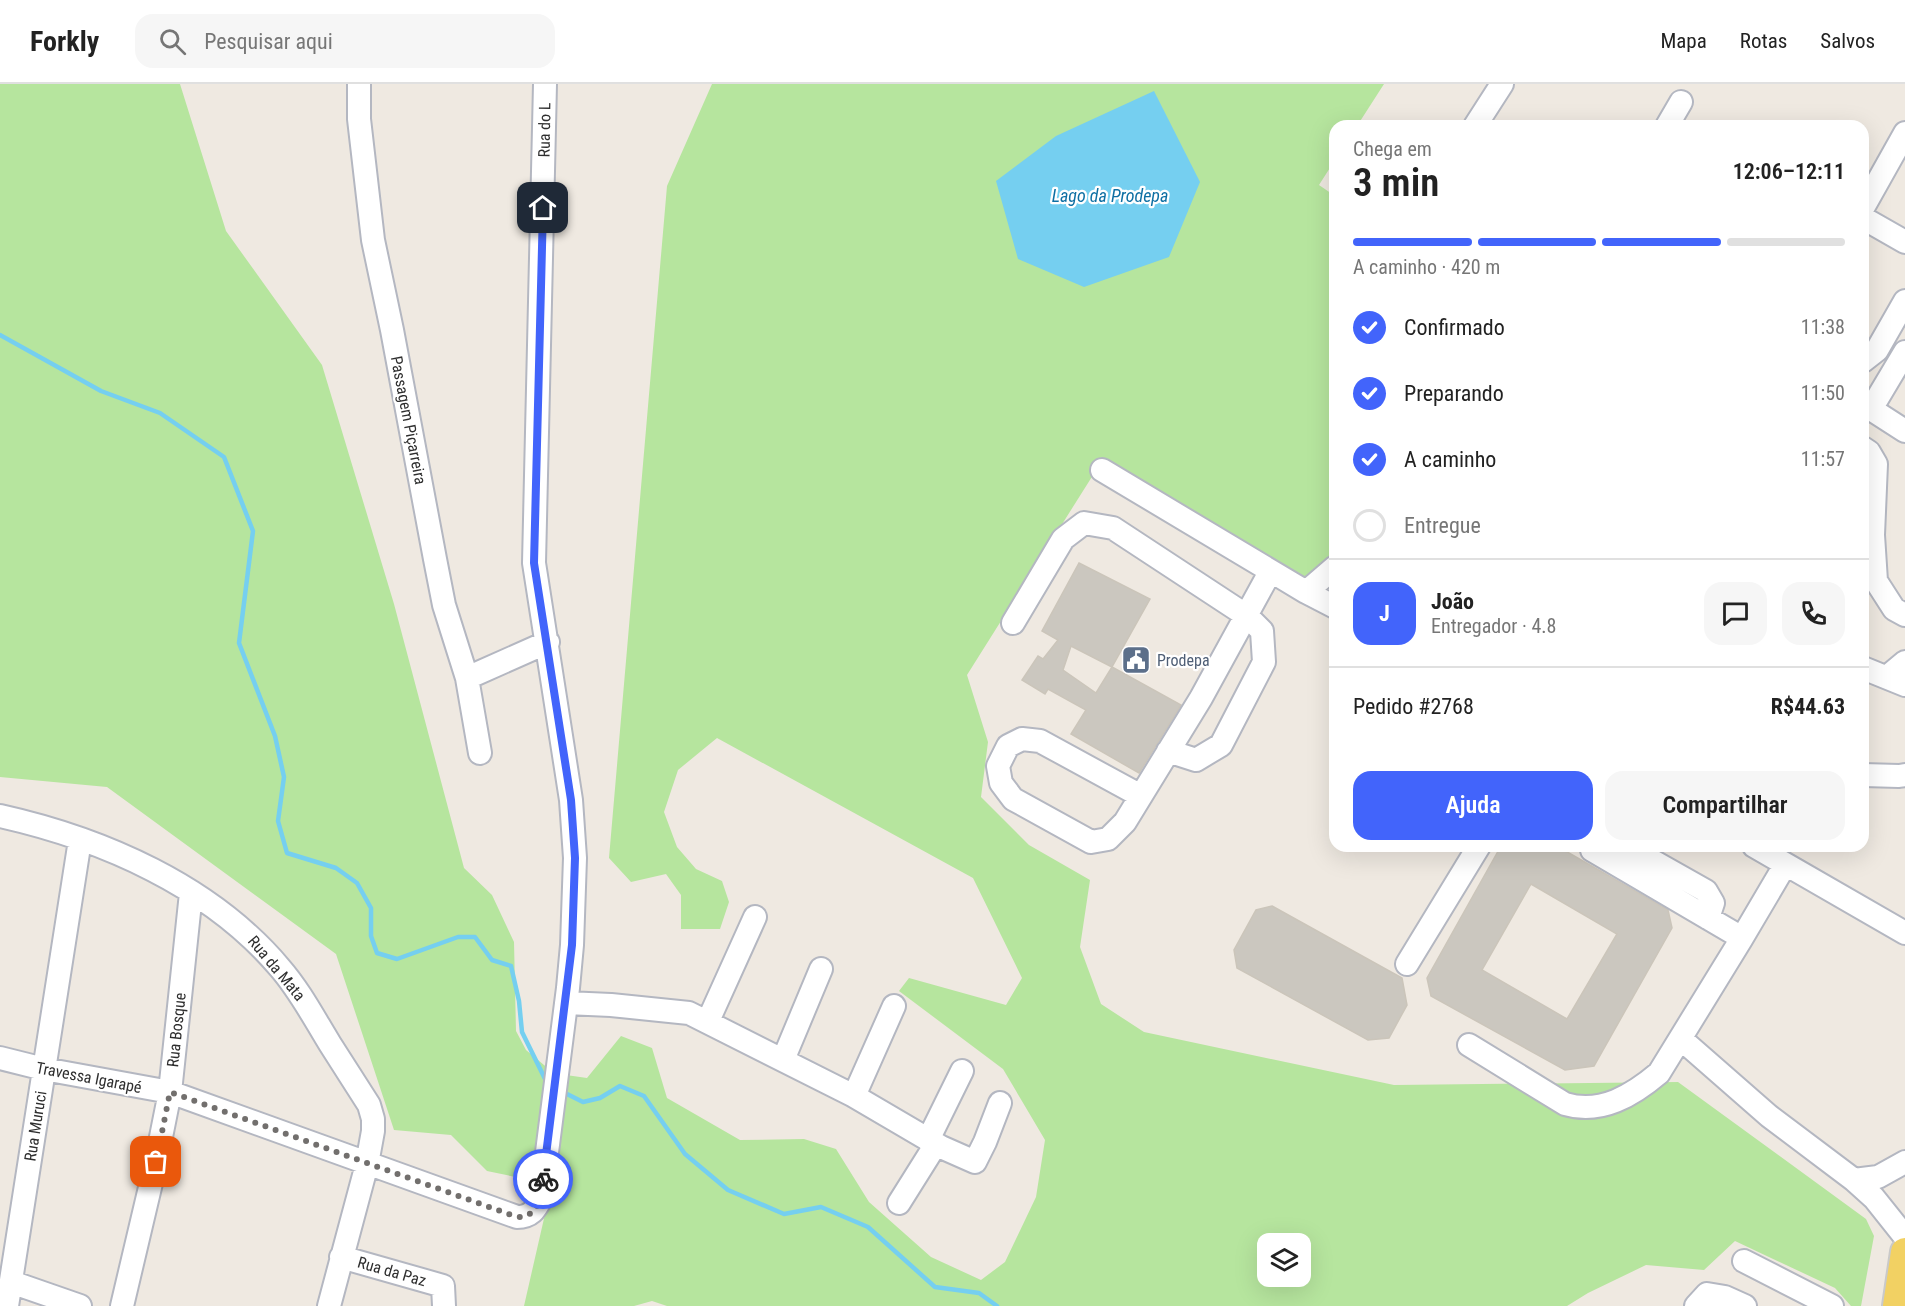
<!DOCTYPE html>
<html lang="pt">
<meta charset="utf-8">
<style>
body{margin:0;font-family:"Roboto Condensed",sans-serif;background:#f6f6f6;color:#222;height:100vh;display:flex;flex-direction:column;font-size:22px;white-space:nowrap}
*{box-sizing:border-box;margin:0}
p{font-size:20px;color:#767676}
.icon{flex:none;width:33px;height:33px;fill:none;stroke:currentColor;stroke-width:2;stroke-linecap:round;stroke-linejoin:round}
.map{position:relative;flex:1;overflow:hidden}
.drawer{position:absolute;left:1329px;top:36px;width:540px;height:732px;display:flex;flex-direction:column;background:#fff;border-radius:18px;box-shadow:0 6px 24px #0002}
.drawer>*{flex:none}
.fabs{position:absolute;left:1257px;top:1149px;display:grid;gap:12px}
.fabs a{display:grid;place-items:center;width:54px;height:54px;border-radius:12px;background:#fff;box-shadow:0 6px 24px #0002;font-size:30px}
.pin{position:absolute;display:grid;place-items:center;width:51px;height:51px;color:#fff;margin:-26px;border-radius:12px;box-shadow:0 3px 9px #0006}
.courier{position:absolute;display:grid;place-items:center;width:60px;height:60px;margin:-30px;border:4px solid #4264fb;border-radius:50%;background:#fff;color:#222;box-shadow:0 2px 8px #0007}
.headline em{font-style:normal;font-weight:600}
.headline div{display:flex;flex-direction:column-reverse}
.headline{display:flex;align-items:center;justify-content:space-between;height:102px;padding:0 24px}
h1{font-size:39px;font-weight:600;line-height:45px}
.bar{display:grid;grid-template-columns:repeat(4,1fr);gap:9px 6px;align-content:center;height:72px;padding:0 24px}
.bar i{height:8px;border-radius:4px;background:#e0e0e0}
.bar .current{background:#4264fb}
.bar p{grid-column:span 4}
.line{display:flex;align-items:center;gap:15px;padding:0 24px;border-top:2px solid #e0e0e0}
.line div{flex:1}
.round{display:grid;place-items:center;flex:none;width:63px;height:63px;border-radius:18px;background:#f6f6f6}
ol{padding:0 24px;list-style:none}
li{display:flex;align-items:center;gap:18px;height:66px}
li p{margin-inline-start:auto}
li .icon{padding:6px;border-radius:50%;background:#4264fb;color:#fff;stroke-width:4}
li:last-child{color:#767676}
li i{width:33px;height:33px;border:3px solid #e0e0e0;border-radius:50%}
.action{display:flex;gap:12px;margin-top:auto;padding:12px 24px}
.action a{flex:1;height:69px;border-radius:18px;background:#4264fb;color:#fff;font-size:24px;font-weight:600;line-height:69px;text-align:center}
.action a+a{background:#f6f6f6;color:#222}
header{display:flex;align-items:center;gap:36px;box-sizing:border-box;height:84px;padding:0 30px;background:#fff;border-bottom:2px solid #e0e0e0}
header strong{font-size:28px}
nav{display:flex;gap:33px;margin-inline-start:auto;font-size:21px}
.search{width:420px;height:54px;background:#f6f6f6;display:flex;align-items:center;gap:15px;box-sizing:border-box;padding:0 21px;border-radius:18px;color:#767676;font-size:22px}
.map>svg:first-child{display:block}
.green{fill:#b6e59e;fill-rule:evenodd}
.water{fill:#75cff0}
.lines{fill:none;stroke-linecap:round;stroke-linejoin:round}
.stream{stroke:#75cff0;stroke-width:4.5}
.building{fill:#cbc7bf;stroke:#cbc5ba;stroke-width:1.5;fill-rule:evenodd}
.minor-casing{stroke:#b4b7c1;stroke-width:26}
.major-casing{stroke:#c9c9c9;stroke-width:32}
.minor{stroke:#fff;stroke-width:22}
.major{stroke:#f2d163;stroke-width:28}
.done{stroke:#726f6d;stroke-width:6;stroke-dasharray:0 10.8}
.route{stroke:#4264fb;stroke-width:8}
.labels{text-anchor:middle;stroke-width:4.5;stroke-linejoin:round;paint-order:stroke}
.street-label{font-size:16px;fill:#2e2e2e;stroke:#fff}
.service-label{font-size:16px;fill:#4e5e75;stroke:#fff;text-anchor:start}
.water-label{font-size:18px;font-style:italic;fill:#0d6fa3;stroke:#fff}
</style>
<header>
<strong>Forkly</strong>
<div class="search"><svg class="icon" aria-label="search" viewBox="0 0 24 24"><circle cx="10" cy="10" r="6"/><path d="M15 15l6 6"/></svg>Pesquisar aqui</div>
<nav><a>Mapa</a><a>Rotas</a><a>Salvos</a></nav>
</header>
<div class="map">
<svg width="1905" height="1222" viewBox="0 0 1905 1222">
<rect width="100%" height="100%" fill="#efe9e1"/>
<path class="green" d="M0,0H180L226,147L322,281L394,520L464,784L492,811L514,858L516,947L526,966L550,986L530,1096L487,1087L451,1051L394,1046L336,870L107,703L0,693Z
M712,0H1384L1357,42H1335V76L1319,101L1335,112V472L1297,502L1100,380L967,591L988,658L981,713L1029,761L1090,796L1080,863L1101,920L1144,948L1394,1001L1678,998L1866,1135L1874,1152L1861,1222H1851L1835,1204L1735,1157L1704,1186L1646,1181L1588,1209L1567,1222H667L652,1217L634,1222H524L548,1117L566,991L587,994L621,952L652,964L667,1014L740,1056L804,1055L836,1065L869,1118L931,1173L981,1196L1005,1178L1036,1113L1045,1056L1003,985L899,907L909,894L1006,921L1022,894L973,794L717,654L678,686L664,728L677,763L696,785L722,797L729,818L720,845H681V811L666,790L631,798L609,774L667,102ZM1268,1160H1300V1192H1268Z"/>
<path class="water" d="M1154,7L1200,98L1169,173L1084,203L1018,175L996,97L1056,52Z"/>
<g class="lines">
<path class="stream" d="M0,251L101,307L160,329L224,373L253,447L239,559L275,652L284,693L278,737L287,769L336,784L357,799L371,824V852L377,869L397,875L458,853H475L492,876L511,882L519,917L522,948L548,1001
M561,1007L583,1018L600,1014L620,1002L644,1012L685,1070L728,1106L784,1130L821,1123L868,1143L935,1203L979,1209L997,1222"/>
</g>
<path class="building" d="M1079,479L1150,515L1112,583L1181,621L1139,689L1071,650L1086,626L1048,605L1045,610L1022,596L1038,572L1043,575L1058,556L1042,547ZM1071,562L1112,583L1096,609L1063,586Z
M1501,762H1557L1668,826L1672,844L1594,982L1565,986L1431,912L1427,894ZM1531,800L1617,850L1567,935L1482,886Z
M1272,822L1402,894L1407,921L1389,954L1368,956L1237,884L1234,866L1256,826Z"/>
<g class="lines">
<g class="minor-casing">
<path id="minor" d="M359,0V35L373,156L392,246L435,475L444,521L467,594L480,669
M1475,42L1502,0
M1667,42L1681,18
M1863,124L1905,49
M1863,134L1905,158
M1863,277L1877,266L1905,217
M1863,320L1905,347
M1871,325L1905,268
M1863,364L1869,368L1876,380L1873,451L1876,497L1894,525L1905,531
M1102,386L1306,508L1335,483
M1306,508L1335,523
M1013,539L1063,455L1084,439L1113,444L1247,532L1262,547L1264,578L1221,661L1196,676L1168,667
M1863,584L1905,601
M1887,593L1905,578
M467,594L548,558
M1863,691L1899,692L1905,691
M1141,712L1040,657L1022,655L1008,662L998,682L1001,699L1013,715L1091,758L1108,755L1125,738L1201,614L1270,488
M0,732C103,755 211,802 280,884C300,907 314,934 330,960C343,980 356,1001 369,1021L373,1035V1047L367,1080L329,1222
M1621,762L1628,763L1706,807L1713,819L1708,834
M1754,762L1905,849
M1592,766L1742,854L1785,781
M1407,880L1479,762
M566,919L611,921L689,929L854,1012L941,1063L975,1078L985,1058L1000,1019
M708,937L755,833
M1681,955L1769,1032L1854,1096L1874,1114L1905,1153
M1469,961L1565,1020C1601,1031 1633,1011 1659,989L1742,854
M0,974L44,985L170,1008L517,1133C531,1133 535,1126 541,1115L568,904L572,861L575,774L571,716L534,479L545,0
M783,976L821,885
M854,1012L894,922
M928,1056L962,987
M1854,1096L1878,1093L1905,1078
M899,1119L936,1060
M341,1173L443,1202L444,1222
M1744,1177L1832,1222
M11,1198L80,1222
M7,1222L80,756
M122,1222L156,1078L170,1008L191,809
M1696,1222L1707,1210L1725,1213L1745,1222"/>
</g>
<g class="major-casing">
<path id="major" d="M1897,1222L1905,1168"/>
</g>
<use href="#minor" class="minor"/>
<use href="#major" class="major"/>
</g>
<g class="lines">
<path class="done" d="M156,1078L170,1008L517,1133C539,1133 541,1113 543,1095"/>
<path class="route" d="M543,124L534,479L571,716L575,774L572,861L543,1095"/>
</g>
<defs>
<g id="civic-square" transform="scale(1.5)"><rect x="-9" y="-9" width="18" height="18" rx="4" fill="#5c6f8a" stroke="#fff"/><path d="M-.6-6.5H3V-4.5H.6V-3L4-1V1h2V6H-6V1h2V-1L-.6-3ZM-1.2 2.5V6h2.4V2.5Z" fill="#fff"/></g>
</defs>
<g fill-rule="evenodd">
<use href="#civic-square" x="1136" y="576"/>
</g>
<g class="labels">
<g class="street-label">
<text transform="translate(544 46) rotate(-89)" y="6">Rua do L</text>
<text transform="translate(409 336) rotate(79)" y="6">Passagem Piçarreira</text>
<text transform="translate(277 884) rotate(50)" y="6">Rua da Mata</text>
<text transform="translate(176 946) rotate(-84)" y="6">Rua Bosque</text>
<text transform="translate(89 993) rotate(11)" y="6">Travessa Igarapé</text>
<text transform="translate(35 1042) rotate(-81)" y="6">Rua Muruci</text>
<text transform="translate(392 1187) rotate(16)" y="6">Rua da Paz</text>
</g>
<g class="service-label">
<text x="1157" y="582">Prodepa</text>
</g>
<g class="water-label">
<text x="1110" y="118">Lago da Prodepa</text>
</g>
</g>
</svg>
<div class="fabs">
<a><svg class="icon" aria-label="layers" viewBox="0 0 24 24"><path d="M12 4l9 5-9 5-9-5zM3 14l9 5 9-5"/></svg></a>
</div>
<div class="pin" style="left:156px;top:1078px;background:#ea580c"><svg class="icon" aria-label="bag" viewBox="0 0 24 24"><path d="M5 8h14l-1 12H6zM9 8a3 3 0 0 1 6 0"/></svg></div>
<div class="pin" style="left:543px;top:124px;background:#1f2937"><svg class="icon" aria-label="home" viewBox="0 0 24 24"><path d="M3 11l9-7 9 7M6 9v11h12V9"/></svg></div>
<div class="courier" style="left:543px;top:1095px"><svg class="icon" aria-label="bike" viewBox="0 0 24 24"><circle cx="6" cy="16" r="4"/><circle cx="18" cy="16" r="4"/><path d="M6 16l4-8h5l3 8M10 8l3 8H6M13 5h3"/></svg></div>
<section class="drawer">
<div class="headline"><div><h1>3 min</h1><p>Chega em</p></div><em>12:06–12:11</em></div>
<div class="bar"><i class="current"></i><i class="current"></i><i class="current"></i><i></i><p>A caminho · 420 m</p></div>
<ol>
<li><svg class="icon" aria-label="check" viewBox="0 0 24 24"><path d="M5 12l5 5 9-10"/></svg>Confirmado<p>11:38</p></li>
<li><svg class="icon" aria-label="check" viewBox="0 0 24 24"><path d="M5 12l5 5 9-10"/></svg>Preparando<p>11:50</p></li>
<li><svg class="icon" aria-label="check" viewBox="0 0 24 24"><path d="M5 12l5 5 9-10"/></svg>A caminho<p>11:57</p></li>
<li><i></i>Entregue</li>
</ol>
<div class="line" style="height:108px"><b class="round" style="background:#4264fb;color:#fff">J</b><div><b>João</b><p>Entregador · 4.8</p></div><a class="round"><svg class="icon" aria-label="chat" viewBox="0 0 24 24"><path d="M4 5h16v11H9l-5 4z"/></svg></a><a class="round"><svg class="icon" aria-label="phone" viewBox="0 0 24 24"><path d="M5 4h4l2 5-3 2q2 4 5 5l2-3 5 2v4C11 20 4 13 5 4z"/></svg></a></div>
<div class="line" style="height:78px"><div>Pedido #2768</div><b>R$44.63</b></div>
<div class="action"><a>Ajuda</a><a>Compartilhar</a></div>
</section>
</div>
